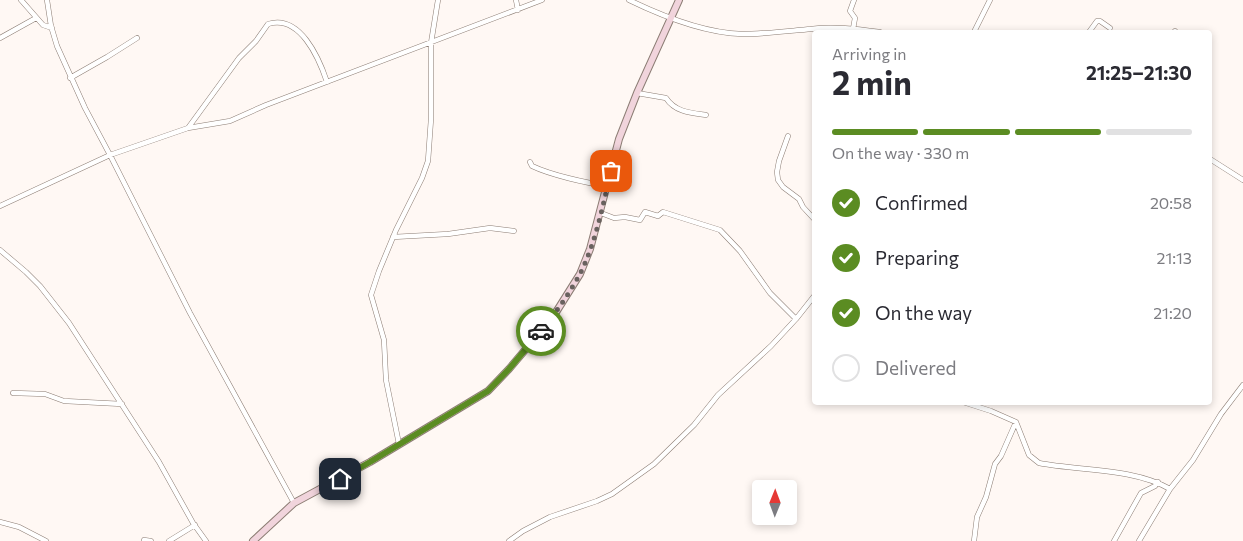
<!DOCTYPE html>
<meta charset="utf-8">
<style>
body{margin:0;font-family:Commissioner,sans-serif;background:#f7f7f7;color:#2b2b33;height:100vh;display:flex;flex-direction:column;font-size:19px;white-space:nowrap}
*{box-sizing:border-box;margin:0}
p{font-size:16px;color:#7c7c81}
.icon{flex:none;width:28px;height:28px;fill:none;stroke:currentColor;stroke-width:2;stroke-linecap:round;stroke-linejoin:round}
.map{position:relative;flex:1;overflow:hidden}
.side{position:absolute;left:812px;top:30px;width:400px;height:375px;display:flex;flex-direction:column;background:#fff;border-radius:5px;box-shadow:0 2px 8px #0003}
.side>*{flex:none}
.needle{width:32px;rotate:1deg}
.fabs{position:absolute;left:752px;top:480px;display:grid;gap:10px}
.fabs a{display:grid;place-items:center;width:45px;height:45px;border-radius:5px;background:#fff;box-shadow:0 2px 8px #0003;font-size:25px}
.pin{position:absolute;display:grid;place-items:center;width:42px;height:42px;color:#fff;margin:-21px;border-radius:10px;box-shadow:0 2px 8px #0006}
.courier{position:absolute;display:grid;place-items:center;width:50px;height:50px;margin:-25px;border:4px solid #5b8c22;border-radius:50%;background:#fff;color:#222;box-shadow:0 1px 6px #0007}
.head em{font-style:normal;font-weight:700}
.head div{display:flex;flex-direction:column-reverse}
.head{display:flex;align-items:center;justify-content:space-between;height:85px;padding:0 20px}
h1{font-size:32px;font-weight:700;line-height:38px}
.bar{display:grid;grid-template-columns:repeat(4,1fr);gap:8px 5px;align-content:center;height:60px;padding:0 20px}
.bar i{height:6px;border-radius:4px;background:#e1e1e2}
.bar .on{background:#5b8c22}
.bar p{grid-column:span 4}
ol{padding:0 20px;list-style:none}
li{display:flex;align-items:center;gap:15px;height:55px}
li p{margin-inline-start:auto}
li .icon{padding:5px;border-radius:50%;background:#5b8c22;color:#fff;stroke-width:4}
li:last-child{color:#7c7c81}
li i{width:28px;height:28px;border:2px solid #e1e1e2;border-radius:50%}
.map>svg:first-child{display:block}
.lines{fill:none;stroke-linecap:round;stroke-linejoin:round}
.street-casing{stroke:#8c7d74;stroke-width:5.5}
.secondary-casing{stroke:#8c7d74;stroke-width:8}
.street{stroke:#fff;stroke-width:4.5}
.secondary{stroke:#f1d4dc;stroke-width:6}
.done{stroke:#69625f;stroke-width:5;stroke-dasharray:0 9}
.route{stroke:#5b8c22;stroke-width:6}
</style>
<div class="map">
<svg width="1243" height="541" viewBox="0 0 1243 541">
<rect width="100%" height="100%" fill="#fff8f4"/>
<g class="lines">
<g class="street-casing">
<path id="street" d="M21,0L43,25L52,28
M47,0L51,26L57,46L85,108L110,155L190,313L294,503
M516,0L518,10
M629,0C662,16 705,33 742,34C765,34 788,31 811,29C833,26 857,29 880,32
M853,29L855,18L850,11L854,0
M974,32L990,0
M1089,32L1097,21H1100L1110,28
M1175,32V31
M0,38L36,18
M70,78L107,57L137,38
M637,93L666,98C675,112 691,113 706,115
M188,128L239,58L256,41L268,24C300,14 319,58 327,82
M788,136L779,161L777,172L778,180L783,187L799,199L803,207L815,220
M1210,159L1243,180
M530,162L532,166C551,175 586,183 608,186
M0,206L110,155L188,128L230,121L266,105L542,0
M601,213L614,218L625,217L640,220L645,212L658,216L663,212L720,230L740,251L770,293L796,319
M393,237L448,234L490,228L514,231
M0,250L26,272L40,286L69,323L159,462L193,523L206,541
M13,393L45,394L64,401L122,404
M963,402L991,411L1016,422L1029,455L1039,463C1080,471 1133,468 1170,489
M399,444L386,380L384,340L371,295L379,271L396,230L422,178L428,161L431,119V43L438,0
M0,522L19,527L46,541
M144,540L151,541
M169,541L195,525
M509,541L523,531L550,517L597,501L612,494L654,464L694,425L718,395L771,346L796,319L815,295
M974,541L977,517L986,497L995,464L1001,456L1016,422
M1114,541L1141,493L1155,486L1158,482
M1139,541L1170,489L1193,460L1221,414L1243,385"/>
</g>
<g class="secondary-casing">
<path id="secondary" d="M253,541L294,503L370,462L488,391L509,369L553,317L580,274L590,249L619,139L637,93L679,0"/>
</g>
<use href="#street" class="street"/>
<use href="#secondary" class="secondary"/>
</g>
<g class="lines">
<path class="done" d="M541,331C555,314 569,294 580,274C596,242 603,205 611,171"/>
<path class="route" d="M340,479L370,462L488,391L509,369L541,331"/>
</g>
</svg>
<div class="fabs">
<a><svg class="needle" viewBox="-14 -14 28 28"><path d="M0-13l5 13h-10z" fill="#e53935"/><path d="M0 13l5-13h-10z" fill="#7c7c81"/></svg></a>
</div>
<div class="pin" style="left:611px;top:171px;background:#ea580c"><svg class="icon" aria-label="bag" viewBox="0 0 24 24"><path d="M5 8h14l-1 12H6zM9 8a3 3 0 0 1 6 0"/></svg></div>
<div class="pin" style="left:340px;top:479px;background:#1f2937"><svg class="icon" aria-label="home" viewBox="0 0 24 24"><path d="M3 11l9-7 9 7M6 9v11h12V9"/></svg></div>
<div class="courier" style="left:541px;top:331px"><svg class="icon" aria-label="car" viewBox="0 0 24 24"><path d="M5 17H2v-5l4-1 3-4h7l3 4 3 1v5h-3M9 17h6M6 11h13"/><circle cx="7" cy="17" r="2"/><circle cx="17" cy="17" r="2"/></svg></div>
<section class="side">
<div class="head"><div><h1>2 min</h1><p>Arriving in</p></div><em>21:25–21:30</em></div>
<div class="bar"><i class="on"></i><i class="on"></i><i class="on"></i><i></i><p>On the way · 330 m</p></div>
<ol>
<li><svg class="icon" aria-label="check" viewBox="0 0 24 24"><path d="M5 12l5 5 9-10"/></svg>Confirmed<p>20:58</p></li>
<li><svg class="icon" aria-label="check" viewBox="0 0 24 24"><path d="M5 12l5 5 9-10"/></svg>Preparing<p>21:13</p></li>
<li><svg class="icon" aria-label="check" viewBox="0 0 24 24"><path d="M5 12l5 5 9-10"/></svg>On the way<p>21:20</p></li>
<li><i></i>Delivered</li>
</ol>
</section>
</div>
